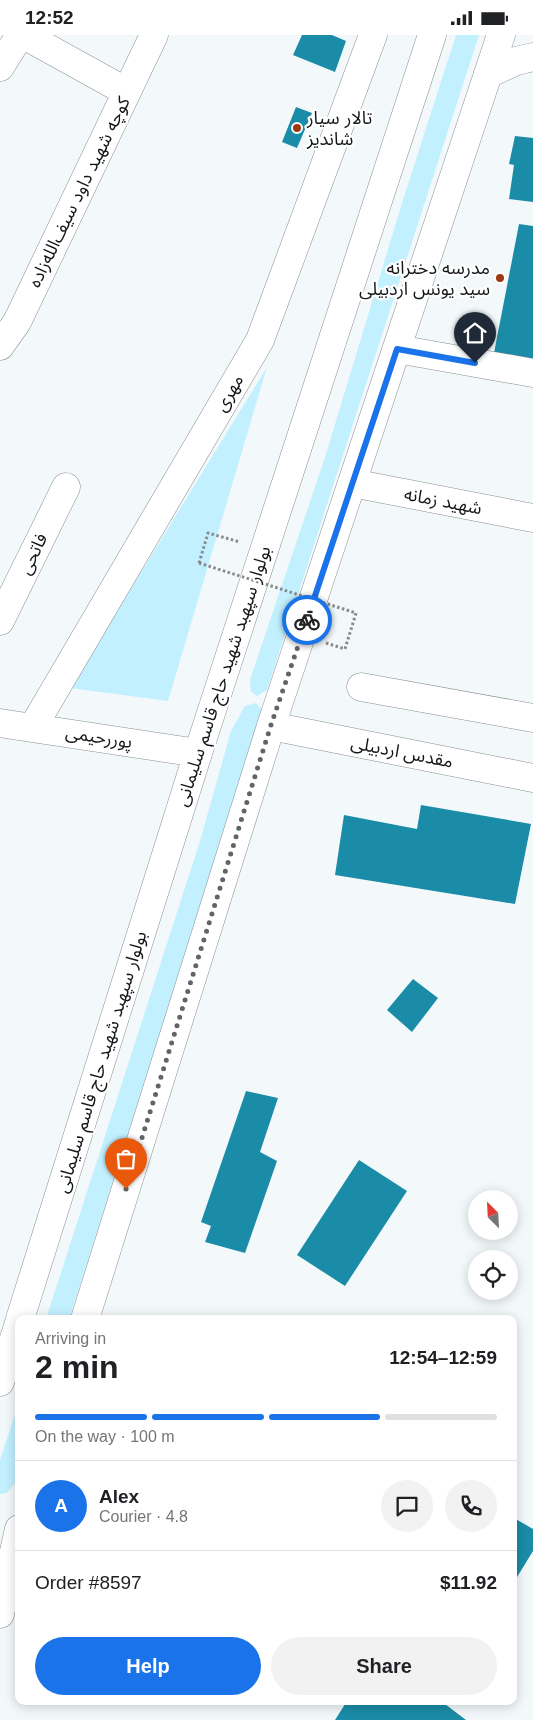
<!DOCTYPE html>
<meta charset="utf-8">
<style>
body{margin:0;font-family:Arial,"Noto Sans Arabic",sans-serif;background:#f2f2f2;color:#202124;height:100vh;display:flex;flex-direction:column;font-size:19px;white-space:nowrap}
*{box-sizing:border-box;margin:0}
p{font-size:16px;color:#757577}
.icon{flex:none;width:28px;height:28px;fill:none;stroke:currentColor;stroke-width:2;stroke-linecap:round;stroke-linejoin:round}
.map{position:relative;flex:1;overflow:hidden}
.drawer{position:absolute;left:15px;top:1280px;width:502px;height:390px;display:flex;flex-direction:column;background:#fff;border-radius:10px;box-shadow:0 2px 12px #0003}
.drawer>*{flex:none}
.needle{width:32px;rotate:336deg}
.tools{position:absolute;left:468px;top:1155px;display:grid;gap:10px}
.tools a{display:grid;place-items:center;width:50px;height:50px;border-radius:50%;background:#fff;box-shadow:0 2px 12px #0003;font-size:25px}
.pin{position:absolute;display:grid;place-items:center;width:42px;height:42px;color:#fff;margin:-51px -21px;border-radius:50% 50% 50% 0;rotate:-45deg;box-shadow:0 0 5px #0007}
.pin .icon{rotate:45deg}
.courier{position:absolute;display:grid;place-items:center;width:50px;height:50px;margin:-25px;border:4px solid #1a73e8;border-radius:50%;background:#fff;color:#222;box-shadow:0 1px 6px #0007}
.summary em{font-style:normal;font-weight:700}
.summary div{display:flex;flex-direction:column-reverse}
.summary{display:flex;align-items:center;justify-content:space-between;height:85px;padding:0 20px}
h1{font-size:32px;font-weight:700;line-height:38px}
.bar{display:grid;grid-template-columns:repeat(4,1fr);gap:8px 5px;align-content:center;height:60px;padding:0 20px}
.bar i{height:6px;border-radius:4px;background:#e0e0e0}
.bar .active{background:#1a73e8}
.bar p{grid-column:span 4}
.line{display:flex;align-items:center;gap:12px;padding:0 20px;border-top:1px solid #e0e0e0}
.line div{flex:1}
.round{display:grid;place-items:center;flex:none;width:52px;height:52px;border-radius:26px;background:#f2f2f2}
.cta{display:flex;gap:10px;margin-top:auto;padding:10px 20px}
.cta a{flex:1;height:58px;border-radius:30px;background:#1a73e8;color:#fff;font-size:20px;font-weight:700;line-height:58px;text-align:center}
.cta a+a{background:#f2f2f2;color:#202124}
.status{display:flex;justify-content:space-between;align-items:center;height:35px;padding:0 25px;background:#fff;direction:ltr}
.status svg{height:14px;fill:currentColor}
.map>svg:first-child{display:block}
.green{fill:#c2f0ff}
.building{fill:#1b8ca7}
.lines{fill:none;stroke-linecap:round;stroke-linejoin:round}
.minor-casing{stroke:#898f90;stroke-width:29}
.major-casing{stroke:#898f90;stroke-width:29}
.path{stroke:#868a8c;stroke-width:3;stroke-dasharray:2.5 2.5;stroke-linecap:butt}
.minor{stroke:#fff;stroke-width:28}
.major{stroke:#fff;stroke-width:28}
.path-bridge{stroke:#868a8c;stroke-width:3;stroke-dasharray:2.5 2.5;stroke-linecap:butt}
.done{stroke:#626567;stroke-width:5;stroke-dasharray:0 9}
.route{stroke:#1a73e8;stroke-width:6}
.poi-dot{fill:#9e3810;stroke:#fff;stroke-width:2}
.labels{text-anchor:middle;stroke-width:4.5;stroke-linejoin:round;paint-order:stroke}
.poi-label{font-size:18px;fill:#141617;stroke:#fff;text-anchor:start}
.street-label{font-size:18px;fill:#141617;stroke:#fff}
</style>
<div class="status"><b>12:52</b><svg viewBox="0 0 49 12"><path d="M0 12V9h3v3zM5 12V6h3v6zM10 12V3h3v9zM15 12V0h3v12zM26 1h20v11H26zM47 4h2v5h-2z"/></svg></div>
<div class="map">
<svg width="533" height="1685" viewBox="0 0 533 1685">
<rect width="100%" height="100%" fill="#f3f9fb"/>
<path class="green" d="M456,0H479L267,655L257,661L251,657L250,645L326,419L402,168Z
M267,332L168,666L70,653Z
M256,668L262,675L76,1263L69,1284H46L200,806L231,696L245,671Z
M19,1367V1437L16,1447L7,1458L0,1459V1425Z"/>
<path class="building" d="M302,0H332L346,6L335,37L293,20Z
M296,72L312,78L297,113L282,107Z
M515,101L533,103V167L509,164L514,130L509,129Z
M519,189L533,191V325L494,318Z
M421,770L531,789L515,869L335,840L344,780L417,794Z
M413,944L438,963L412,997L387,975Z
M246,1056L278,1063L260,1117L277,1126L245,1218L205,1207L211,1191L201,1187Z
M359,1125L407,1156L345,1251L297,1220Z
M514,1483L533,1494V1516L514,1547Z
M347,1666H441L466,1685H335Z"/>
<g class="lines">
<g class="minor-casing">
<path id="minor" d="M24,0L127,57
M0,32L20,0
M488,39L516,26L533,22
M0,311L17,287L154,0
M397,314L533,338
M352,448L533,483
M0,586L66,452
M361,652L533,683
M0,688L198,718
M33,692L260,305L373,0"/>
</g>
<g class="major-casing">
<path id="major" d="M271,691L533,743
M20,1284L198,718L432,0
M85,1284L271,691L501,0
M0,1347L19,1288
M0,1579L19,1494"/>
</g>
<path class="path" d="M199,528L208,498L240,507
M326,608L345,614L356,578"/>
<use href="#minor" class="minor"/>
<use href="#major" class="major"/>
<path class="path-bridge" d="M199,528L356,578"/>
</g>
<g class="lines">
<path class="done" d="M126,1154L271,690L307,585"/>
<path class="route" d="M307,585L397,314L475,328"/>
</g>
<g class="poi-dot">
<circle cx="297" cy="93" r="5"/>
<circle cx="500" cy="243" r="5"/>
</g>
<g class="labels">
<g class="poi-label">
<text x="307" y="89">تالار سیار<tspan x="307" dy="21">شاندیز</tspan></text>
<text x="490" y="239" text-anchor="end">مدرسه دخترانه<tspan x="490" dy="21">سید یونس اردبیلی</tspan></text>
</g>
<g class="street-label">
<text transform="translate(79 157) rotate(-64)" y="6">کوچه شهید داود سیف‌الله‌زاده</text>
<text transform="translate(229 358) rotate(-60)" y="6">مهری</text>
<text transform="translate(443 466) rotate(11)" y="6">شهید زمانه</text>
<text transform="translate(33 519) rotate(-64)" y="6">فاتحی</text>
<text transform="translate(223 641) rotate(-72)" y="6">بولوار سپهبد شهید حاج قاسم سلیمانی</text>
<text transform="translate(99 702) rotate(9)" y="6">پوررحیمی</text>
<text transform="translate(402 717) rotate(11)" y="6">مقدس اردبیلی</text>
<text transform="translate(101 1027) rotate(-73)" y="6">بولوار سپهبد شهید حاج قاسم سلیمانی</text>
</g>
</g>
</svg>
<div class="tools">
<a><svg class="needle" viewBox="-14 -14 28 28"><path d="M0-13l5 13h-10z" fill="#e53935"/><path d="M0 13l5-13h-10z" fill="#757577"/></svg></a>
<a><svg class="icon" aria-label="locate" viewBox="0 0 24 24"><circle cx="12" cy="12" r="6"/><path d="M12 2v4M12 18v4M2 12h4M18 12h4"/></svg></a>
</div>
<div class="pin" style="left:126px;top:1154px;background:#ea580c"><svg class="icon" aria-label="bag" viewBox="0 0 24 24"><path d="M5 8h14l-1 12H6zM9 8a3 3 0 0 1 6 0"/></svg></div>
<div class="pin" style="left:475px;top:328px;background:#1f2937"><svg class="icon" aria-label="home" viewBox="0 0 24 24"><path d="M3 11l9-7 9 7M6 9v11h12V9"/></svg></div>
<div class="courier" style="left:307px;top:585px"><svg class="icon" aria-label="bike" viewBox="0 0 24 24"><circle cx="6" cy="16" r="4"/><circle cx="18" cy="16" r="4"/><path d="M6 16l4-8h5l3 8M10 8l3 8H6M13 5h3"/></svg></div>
<section class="drawer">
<div class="summary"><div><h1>2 min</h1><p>Arriving in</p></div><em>12:54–12:59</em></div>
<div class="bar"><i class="active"></i><i class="active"></i><i class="active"></i><i></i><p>On the way · 100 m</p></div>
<div class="line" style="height:90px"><b class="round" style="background:#1a73e8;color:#fff">A</b><div><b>Alex</b><p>Courier · 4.8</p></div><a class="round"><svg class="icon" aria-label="chat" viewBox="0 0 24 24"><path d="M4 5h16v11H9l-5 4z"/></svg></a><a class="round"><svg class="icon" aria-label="phone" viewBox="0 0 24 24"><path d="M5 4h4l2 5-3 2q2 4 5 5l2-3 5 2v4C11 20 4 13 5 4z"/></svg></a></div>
<div class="line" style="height:65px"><div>Order #8597</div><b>$11.92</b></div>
<div class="cta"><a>Help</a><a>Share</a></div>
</section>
</div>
